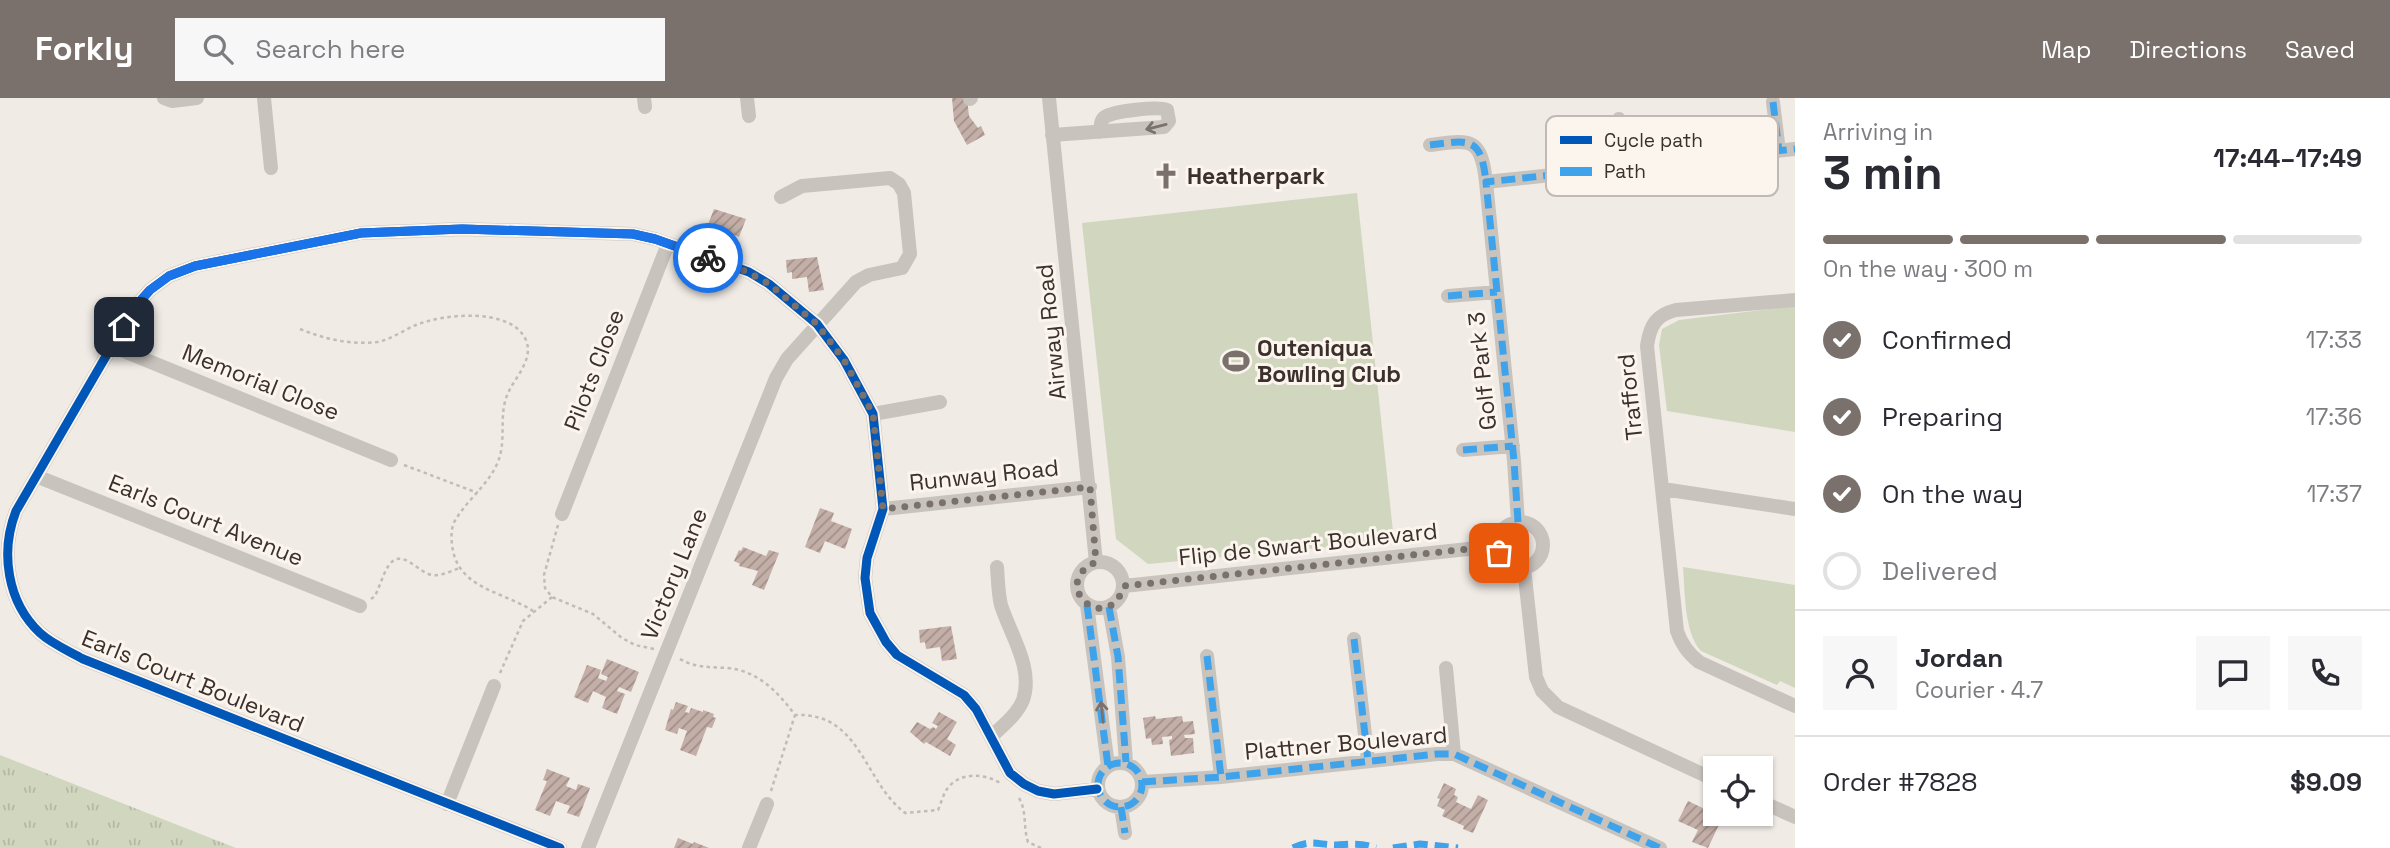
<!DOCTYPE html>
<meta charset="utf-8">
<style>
body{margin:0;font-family:"Space Grotesk",sans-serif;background:#f7f7f7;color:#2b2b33;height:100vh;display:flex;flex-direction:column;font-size:26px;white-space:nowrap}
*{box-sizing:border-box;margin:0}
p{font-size:23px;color:#7c7c81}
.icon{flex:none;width:38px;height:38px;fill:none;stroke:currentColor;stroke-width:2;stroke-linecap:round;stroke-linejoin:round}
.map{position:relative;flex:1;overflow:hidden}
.side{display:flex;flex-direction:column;background:#fff;width:595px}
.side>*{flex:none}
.buttons{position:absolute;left:1703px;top:658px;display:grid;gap:14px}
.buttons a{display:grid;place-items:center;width:70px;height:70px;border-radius:0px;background:#fff;box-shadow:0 2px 5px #0004;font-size:35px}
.pin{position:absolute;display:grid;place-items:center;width:60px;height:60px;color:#fff;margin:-30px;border-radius:14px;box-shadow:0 4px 10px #0006}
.courier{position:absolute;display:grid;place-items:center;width:70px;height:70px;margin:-35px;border:5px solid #1a73e8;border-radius:50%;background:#fff;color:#222;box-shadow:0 2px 9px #0007}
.head em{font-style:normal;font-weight:700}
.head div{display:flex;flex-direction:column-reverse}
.head{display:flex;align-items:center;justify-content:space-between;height:119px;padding:0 28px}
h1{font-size:46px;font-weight:700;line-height:52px}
.bar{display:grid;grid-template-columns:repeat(4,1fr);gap:10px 7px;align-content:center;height:84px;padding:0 28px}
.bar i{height:9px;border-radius:5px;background:#e1e1e2}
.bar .selected{background:#7a716c}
.bar p{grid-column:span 4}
.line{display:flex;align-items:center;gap:18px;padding:0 28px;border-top:2px solid #e1e1e2}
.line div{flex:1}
.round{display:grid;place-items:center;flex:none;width:74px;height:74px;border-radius:0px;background:#f7f7f7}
ol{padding:0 28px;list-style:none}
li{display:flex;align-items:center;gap:21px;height:77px}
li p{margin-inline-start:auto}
li .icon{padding:7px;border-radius:50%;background:#7a716c;color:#fff;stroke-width:4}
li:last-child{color:#7c7c81}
li i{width:38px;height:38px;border:4px solid #e1e1e2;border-radius:50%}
header{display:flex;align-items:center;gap:42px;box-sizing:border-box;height:98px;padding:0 35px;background:#7a716c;color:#fff}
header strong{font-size:33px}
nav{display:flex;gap:38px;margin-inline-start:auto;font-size:24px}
.search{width:490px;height:63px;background:#f7f7f7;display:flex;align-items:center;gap:18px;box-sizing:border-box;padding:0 24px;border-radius:0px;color:#7c7c81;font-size:26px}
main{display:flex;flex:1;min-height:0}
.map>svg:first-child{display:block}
.grass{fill:url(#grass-tufts)}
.park{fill:#d1d6bf}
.building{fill:url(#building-hatch)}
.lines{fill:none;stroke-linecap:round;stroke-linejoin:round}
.path{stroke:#c2bbb6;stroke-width:2.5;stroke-dasharray:3.5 3.5;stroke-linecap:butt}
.minor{stroke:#c9c3be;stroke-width:14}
.quiet{stroke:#3fa3eb;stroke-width:7;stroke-dasharray:14 7;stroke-linecap:butt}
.cycleway-casing{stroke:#fbf5ee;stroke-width:13}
.cycleway{stroke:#0057b8;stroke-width:9}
.oneway{stroke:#7b726d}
.done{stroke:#7a716c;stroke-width:7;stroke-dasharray:0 12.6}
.route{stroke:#1a73e8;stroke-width:9}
.labels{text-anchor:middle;stroke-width:6;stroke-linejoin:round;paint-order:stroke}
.poi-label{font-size:23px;font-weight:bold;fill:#3b302b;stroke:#fbf5ee;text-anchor:start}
.street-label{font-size:23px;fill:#3b302b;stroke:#fbf5ee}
.key{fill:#fbf5ee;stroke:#c1bab4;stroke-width:2}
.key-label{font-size:19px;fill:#3b302b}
</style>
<header>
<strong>Forkly</strong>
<div class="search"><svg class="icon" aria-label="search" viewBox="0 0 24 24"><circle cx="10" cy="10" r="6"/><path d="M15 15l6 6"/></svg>Search here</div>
<nav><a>Map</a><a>Directions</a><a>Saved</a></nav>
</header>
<main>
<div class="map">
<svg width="1795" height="750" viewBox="0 0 1795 750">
<defs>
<pattern id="grass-tufts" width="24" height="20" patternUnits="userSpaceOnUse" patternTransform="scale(1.75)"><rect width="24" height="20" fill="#d1d6bf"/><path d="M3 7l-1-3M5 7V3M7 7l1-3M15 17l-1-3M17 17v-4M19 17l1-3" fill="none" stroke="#b4b8a4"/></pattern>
<pattern id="building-hatch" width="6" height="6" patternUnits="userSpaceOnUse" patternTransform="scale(1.75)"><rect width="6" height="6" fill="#c3afa7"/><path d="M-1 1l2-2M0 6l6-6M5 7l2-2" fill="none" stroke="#a08f88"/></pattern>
</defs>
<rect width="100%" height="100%" fill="#f0ebe5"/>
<path class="grass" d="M0,657L236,750H0Z"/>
<path class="park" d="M1357,95L1394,443L1148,466L1116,441L1082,125Z
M1795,208V334L1667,313L1659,247L1662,231L1679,222Z
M1683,469L1795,487V590L1780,583L1777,587L1701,553C1684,535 1685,493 1683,469Z"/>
<path class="building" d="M952,0H967L969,18L978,30L981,28L985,37L967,47L954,23Z
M714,111L746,121L739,139L727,134L721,149L706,143L710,134L706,132Z
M817,159L824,192L809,194L807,179L792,181V174L787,175L786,162Z
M820,410L834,415L831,423L852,431L845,451L825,443L820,455L805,449Z
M743,449L766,458L769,452L779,455L764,492L752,487L758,473L739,468L740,466L734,463L739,452L741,453Z
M951,528L957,561L942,563L940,549L926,551L925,544L920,545L919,532Z
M607,561L639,574L631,594L619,589L617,593L625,596L617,616L602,610L606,599L593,593L588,605L574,599L587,567L601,572L598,580L606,583L608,579L601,576Z
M676,604L688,608L685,614L689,615L691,610L703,614V612L714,616L713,619L716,620L712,630L707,629L696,658L680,652L687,633L679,630L677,636L665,632L671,611L673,612Z
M939,614L957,624L947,641L956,647L950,658L926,644L924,646L910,634L917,624L930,631L933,629L936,631L938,628L932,625Z
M1155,618L1156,621L1182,618L1183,624L1193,623L1195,636L1184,637L1185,640H1193L1194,655L1171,658L1169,642L1172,641V638L1162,639L1163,646L1152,647L1151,640L1146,641L1143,620Z
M547,671L570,680L566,688L576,692L578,686L590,690L579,719L567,715L570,708L556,703L550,718L535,712L547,683L543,682Z
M1444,685L1456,691L1454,697L1458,699L1456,704L1471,711L1478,697L1488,702L1473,735L1463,731L1464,728L1442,718L1445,712L1437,708L1440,701L1437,700Z
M1688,703L1711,714L1715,705V716H1724L1708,750L1692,744L1698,732L1678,723Z
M678,740L693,746L694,744L709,750H674Z"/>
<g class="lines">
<path class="path" d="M300,231C325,241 349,247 377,244C390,242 404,232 416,227C443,216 508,209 525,240C535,259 517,277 509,293C497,316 508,342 497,366C487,388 468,401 456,421C451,428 451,438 452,446C456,491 503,493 533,513
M404,367L478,395
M558,427L544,477L545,490L552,499L593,516L622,540L635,547L654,551
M371,501L375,498C380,488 383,476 389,467C402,449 418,475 432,477C442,478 451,473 460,470
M680,561C695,570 711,569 728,570C758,573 778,594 795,617C861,614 863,683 905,715L938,712C941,705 943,697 947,691C959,674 984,675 1000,685
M500,575L523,523L552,499
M771,693L795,617
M1019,700C1027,713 1023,729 1028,744L1041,750"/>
<path class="minor" d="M164,0L172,3L197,0
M264,0L271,70
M644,0L645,9
M747,0L749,18
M1049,0L1096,464
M970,1L971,0
M1773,4L1779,53
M1619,21L1625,69
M1052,37L1164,29L1169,23L1167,12C1158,8 1114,13 1105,19C1100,22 1101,29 1100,34
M1430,47C1470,42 1481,38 1486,84
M1448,198L1497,194
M1795,202L1676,212C1656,217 1650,227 1647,248L1677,533C1682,547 1688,555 1699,564L1795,608
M114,249L391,362
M873,316L940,304
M1463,352L1513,348
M36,378L360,508
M1663,391L1795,411
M883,411L1090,389
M562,416L668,146
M1518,424L1514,363L1486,84L1795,51
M1497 447a23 23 0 1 1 46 0a23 23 0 1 1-46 0Z
M1077 487a23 23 0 1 1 46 0a23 23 0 1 1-46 0Z
M1524,470L1536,579L1542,593L1558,609L1715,682
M1124,488L1496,448
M1087,507L1108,668
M1109,509L1118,559L1126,664
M1354,541L1368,663
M1207,558L1221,679
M1446,570L1454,656
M991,639C1002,628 1017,617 1023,602C1034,570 1010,536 1001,507C998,495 998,481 997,469
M1098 687a22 22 0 1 1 44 0a22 22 0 1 1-44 0Z
M1142,684L1221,679L1437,656H1454L1660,750
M1760,703L1795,719
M447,706L494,588
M1121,709L1125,735
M560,750L83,561C69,553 52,546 40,535C7,504 0,454 16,413L134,210L150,192L169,178L195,168L361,135L462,131L633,136L655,141L749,174L769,186L817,226L844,262L873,316L883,411L867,460L865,480L870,515L886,544L897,557L964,597L976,611L1010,675L1024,686L1038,693L1054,696L1097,691
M588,750L776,280L787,261L856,184L869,177L902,170L910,156L904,95L899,86L890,80L802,88L781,99
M749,750L767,706"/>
<path class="quiet" d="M1773,4L1779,53
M1619,21L1625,69
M1430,47C1470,42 1481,38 1486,84
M1448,198L1497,194
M1463,352L1513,348
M1518,424L1514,363L1486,84L1795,51
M1087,507L1108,668
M1109,509L1118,559L1126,664
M1354,541L1368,663
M1207,558L1221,679
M1098 687a22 22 0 1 1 44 0a22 22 0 1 1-44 0Z
M1142,684L1221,679L1437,656H1454L1660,750
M1121,709L1125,735
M1293,750C1312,741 1318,747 1337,747C1352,746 1362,745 1376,750
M1393,750L1420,746L1458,750"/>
<g class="cycleway-casing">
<path id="cycleway" d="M560,750L83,561C69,553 52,546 40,535C7,504 0,454 16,413L134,210L150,192L169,178L195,168L361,135L462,131L633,136L655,141L749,174L769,186L817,226L844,262L873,316L883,411L867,460L865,480L870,515L886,544L897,557L964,597L976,611L1010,675L1024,686L1038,693L1054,696L1097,691"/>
</g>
<use href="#cycleway" class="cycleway"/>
</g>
<defs><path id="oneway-shaft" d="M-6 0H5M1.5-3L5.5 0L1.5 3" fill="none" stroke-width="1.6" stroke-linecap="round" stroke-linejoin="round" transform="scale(1.75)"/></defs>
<g class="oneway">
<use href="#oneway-shaft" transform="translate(1156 29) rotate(166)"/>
<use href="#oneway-shaft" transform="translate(1102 614) rotate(-96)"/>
</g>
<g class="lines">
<path class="done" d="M708,160L748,174L769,186L817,226L844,262L873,316L883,411L1090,389L1096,464C1047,486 1107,541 1124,488L1496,448L1499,455"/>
<path class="route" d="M124,229L134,210L150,192L169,178L195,168L361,135L462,131L633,136L655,141L708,160"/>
</g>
<defs>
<g id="church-bare" transform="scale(2.1)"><path d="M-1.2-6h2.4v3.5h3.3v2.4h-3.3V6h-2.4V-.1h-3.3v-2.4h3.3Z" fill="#7a716c" stroke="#fbf5ee" stroke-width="2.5" paint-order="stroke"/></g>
<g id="stadium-bare" transform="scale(2.1)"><path d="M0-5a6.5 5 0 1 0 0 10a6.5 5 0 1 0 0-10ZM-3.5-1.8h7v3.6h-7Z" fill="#7a716c" stroke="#fbf5ee" stroke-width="2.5" paint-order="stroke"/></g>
</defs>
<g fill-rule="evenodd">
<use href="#church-bare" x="1166" y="78"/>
<use href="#stadium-bare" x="1236" y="263"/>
</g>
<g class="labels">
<g class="poi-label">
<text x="1187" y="86">Heatherpark</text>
<text x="1257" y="258">Outeniqua<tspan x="1257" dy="26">Bowling Club</tspan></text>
</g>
<g class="street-label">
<text transform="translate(1051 234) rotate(-96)" y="8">Airway Road</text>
<text transform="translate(594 272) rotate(-69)" y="8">Pilots Close</text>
<text transform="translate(1482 273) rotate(-96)" y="8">Golf Park 3</text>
<text transform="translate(261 284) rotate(22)" y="8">Memorial Close</text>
<text transform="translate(1630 299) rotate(-96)" y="8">Trafford</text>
<text transform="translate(984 377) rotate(-6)" y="8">Runway Road</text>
<text transform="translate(206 422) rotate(22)" y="8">Earls Court Avenue</text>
<text transform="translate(1308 446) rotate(-6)" y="8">Flip de Swart Boulevard</text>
<text transform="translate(674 476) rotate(-68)" y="8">Victory Lane</text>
<text transform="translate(193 583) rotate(22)" y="8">Earls Court Boulevard</text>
<text transform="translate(1346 645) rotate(-5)" y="8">Plattner Boulevard</text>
</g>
</g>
<rect x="1546" y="18" width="232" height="80" rx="10" class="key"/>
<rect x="1560" y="38" width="32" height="8" fill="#0057b8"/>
<rect x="1560" y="69" width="32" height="9" fill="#3fa3eb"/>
<g class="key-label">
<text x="1604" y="49">Cycle path</text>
<text x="1604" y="80">Path</text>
</g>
</svg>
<div class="buttons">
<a><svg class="icon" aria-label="locate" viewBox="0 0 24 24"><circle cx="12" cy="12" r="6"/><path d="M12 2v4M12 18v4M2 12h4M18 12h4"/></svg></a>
</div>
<div class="pin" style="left:1499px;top:455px;background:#ea580c"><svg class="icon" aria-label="bag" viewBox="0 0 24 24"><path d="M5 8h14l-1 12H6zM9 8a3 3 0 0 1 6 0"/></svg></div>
<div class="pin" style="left:124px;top:229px;background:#1f2937"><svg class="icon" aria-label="home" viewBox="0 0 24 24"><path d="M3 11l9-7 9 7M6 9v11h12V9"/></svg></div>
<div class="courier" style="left:708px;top:160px"><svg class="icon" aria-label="bike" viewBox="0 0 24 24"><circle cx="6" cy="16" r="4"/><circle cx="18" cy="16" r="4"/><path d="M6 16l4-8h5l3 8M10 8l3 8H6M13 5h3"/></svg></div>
</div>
<section class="side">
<div class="head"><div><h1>3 min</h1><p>Arriving in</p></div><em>17:44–17:49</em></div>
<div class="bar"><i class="selected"></i><i class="selected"></i><i class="selected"></i><i></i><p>On the way · 300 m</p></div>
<ol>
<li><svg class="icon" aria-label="check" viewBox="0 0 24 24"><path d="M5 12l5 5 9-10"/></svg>Confirmed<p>17:33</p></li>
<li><svg class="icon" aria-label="check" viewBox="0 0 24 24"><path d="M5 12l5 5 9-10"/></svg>Preparing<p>17:36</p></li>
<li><svg class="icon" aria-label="check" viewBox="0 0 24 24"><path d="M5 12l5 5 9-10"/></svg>On the way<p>17:37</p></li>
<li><i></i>Delivered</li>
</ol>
<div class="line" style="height:126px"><a class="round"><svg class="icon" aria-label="person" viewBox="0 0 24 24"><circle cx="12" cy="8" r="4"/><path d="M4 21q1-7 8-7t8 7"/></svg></a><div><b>Jordan</b><p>Courier · 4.7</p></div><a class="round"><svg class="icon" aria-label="chat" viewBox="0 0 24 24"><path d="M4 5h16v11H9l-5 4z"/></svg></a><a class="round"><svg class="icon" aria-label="phone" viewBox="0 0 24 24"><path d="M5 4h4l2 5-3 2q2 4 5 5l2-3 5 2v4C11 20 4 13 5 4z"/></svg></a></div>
<div class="line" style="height:91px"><div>Order #7828</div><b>$9.09</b></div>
</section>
</main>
